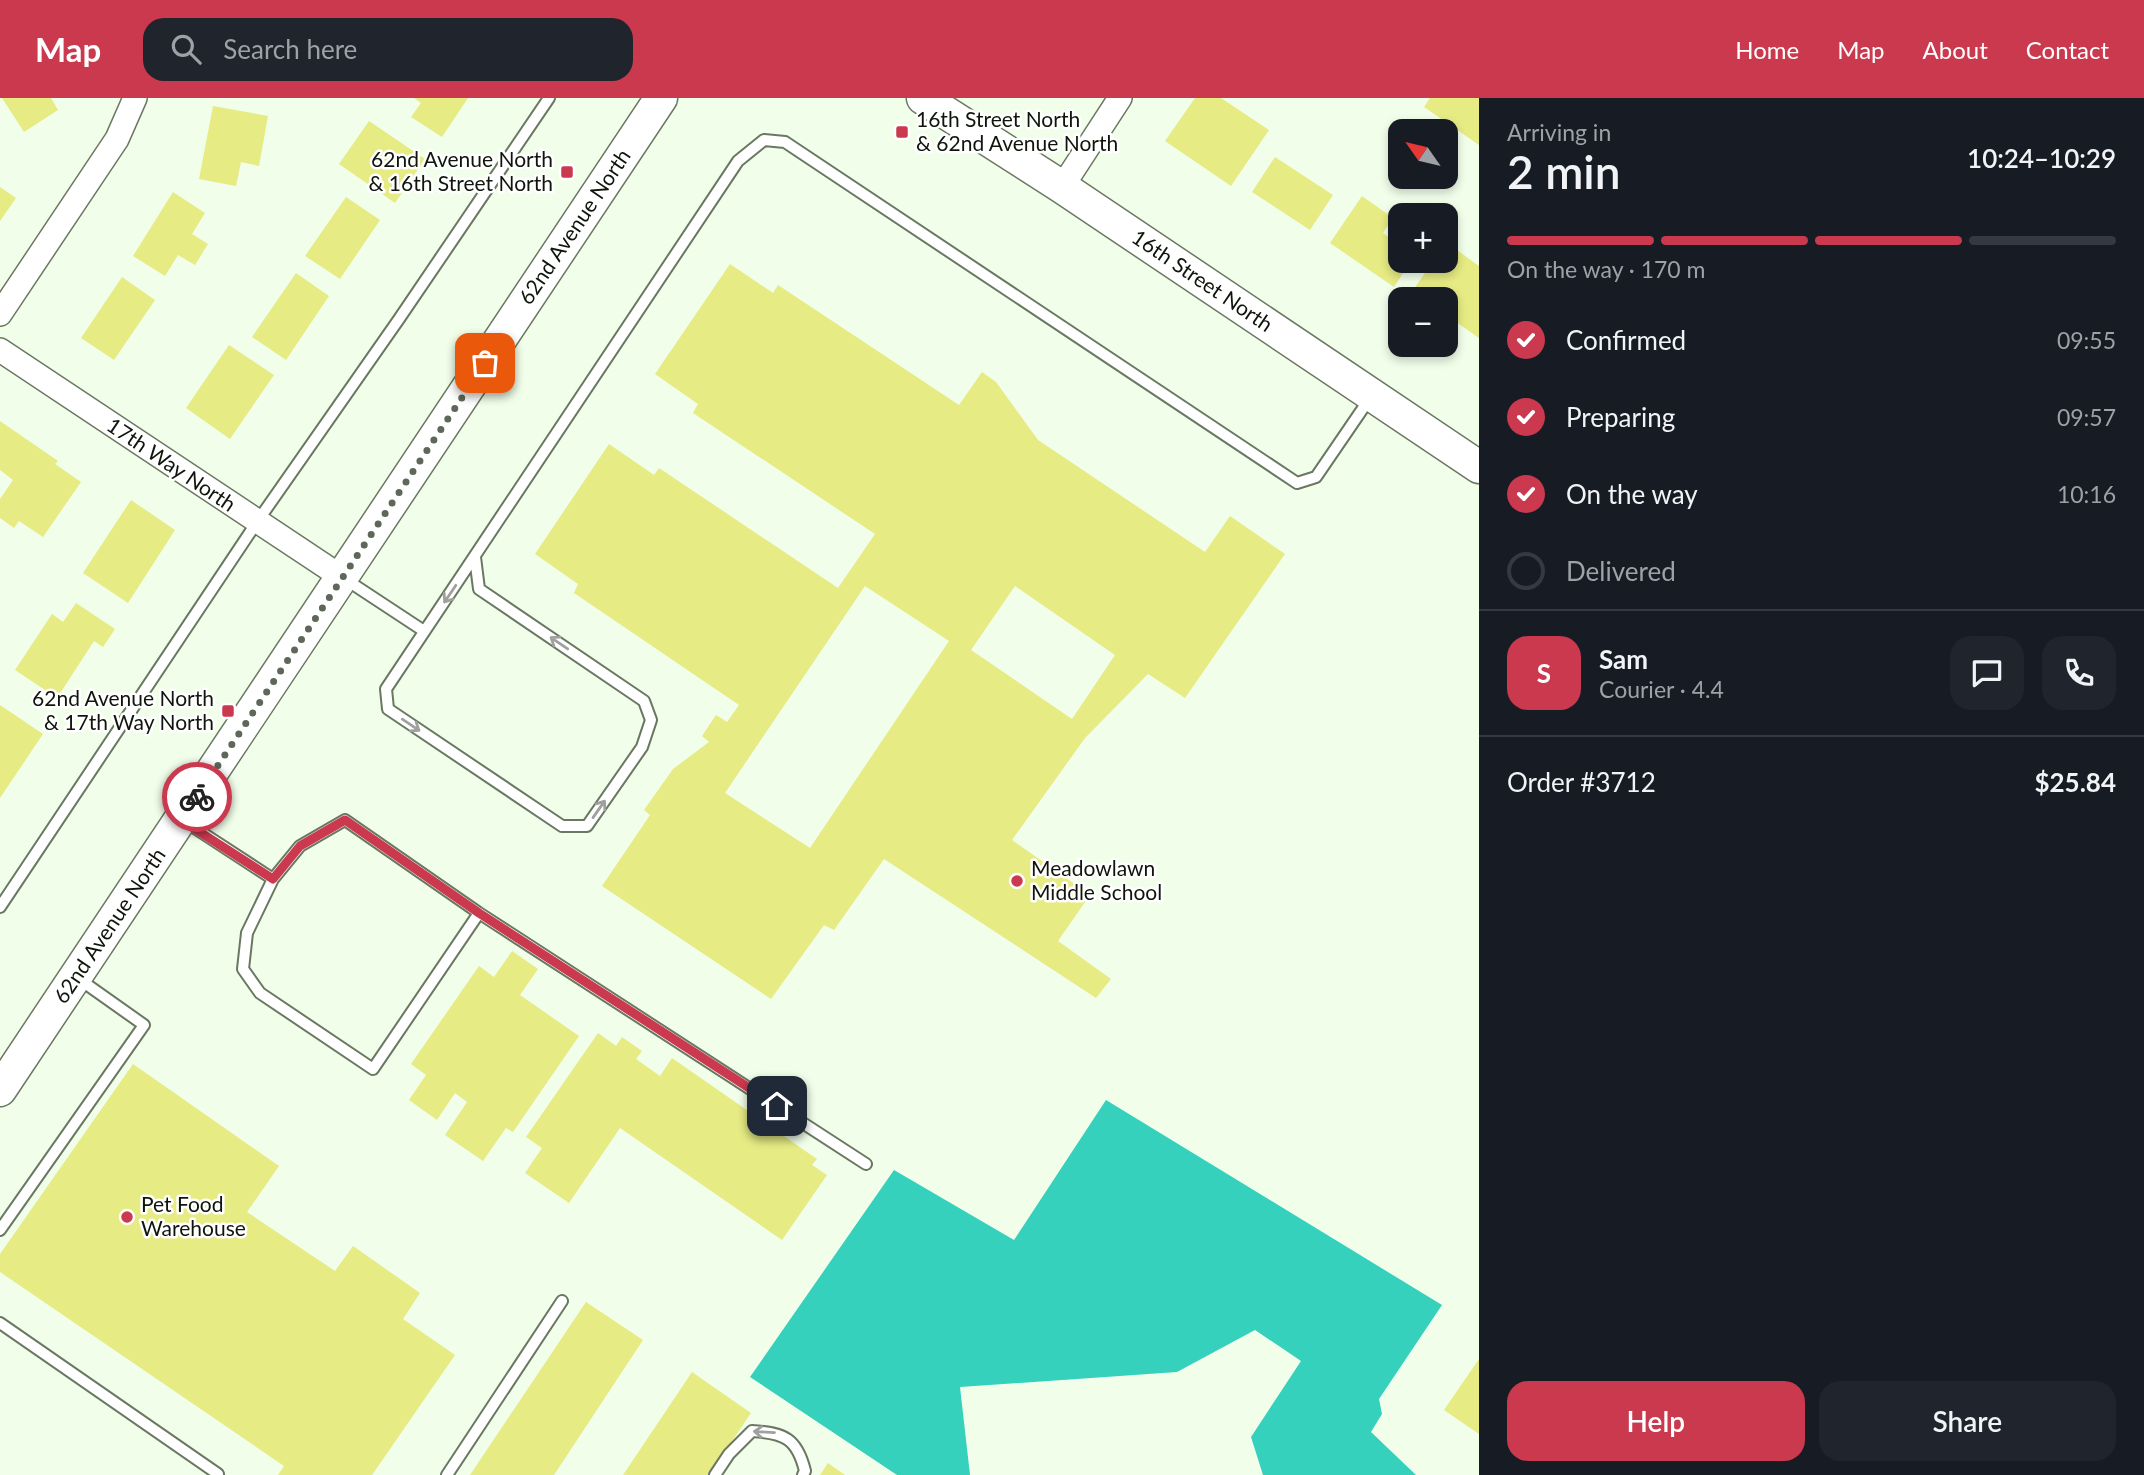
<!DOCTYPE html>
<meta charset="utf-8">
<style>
body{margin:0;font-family:Lato,sans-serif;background:#20242c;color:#f1f3f6;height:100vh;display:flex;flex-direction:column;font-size:26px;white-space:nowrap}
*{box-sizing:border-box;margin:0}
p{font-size:23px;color:#9ea1a6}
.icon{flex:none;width:38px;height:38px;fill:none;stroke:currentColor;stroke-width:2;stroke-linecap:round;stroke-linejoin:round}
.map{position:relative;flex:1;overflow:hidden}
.side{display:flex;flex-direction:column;background:#171b24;width:665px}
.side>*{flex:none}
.needle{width:46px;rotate:304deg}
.tools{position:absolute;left:1388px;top:21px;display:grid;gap:14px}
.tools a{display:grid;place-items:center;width:70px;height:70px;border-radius:14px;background:#171b24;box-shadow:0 4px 10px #0003;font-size:35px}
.pin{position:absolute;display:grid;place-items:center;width:60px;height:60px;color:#fff;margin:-30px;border-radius:14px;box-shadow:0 4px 10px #0006}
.courier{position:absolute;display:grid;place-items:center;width:70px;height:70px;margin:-35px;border:5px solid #ca394e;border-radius:50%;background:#fff;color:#222;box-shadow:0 2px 9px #0007}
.summary em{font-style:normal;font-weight:600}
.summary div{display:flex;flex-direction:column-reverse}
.summary{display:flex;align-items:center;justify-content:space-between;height:119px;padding:0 28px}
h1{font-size:46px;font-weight:600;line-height:52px}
.bar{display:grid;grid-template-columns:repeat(4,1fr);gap:10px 7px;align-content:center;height:84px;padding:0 28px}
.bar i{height:9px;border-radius:5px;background:#363941}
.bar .selected{background:#ca394e}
.bar p{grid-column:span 4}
.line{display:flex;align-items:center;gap:18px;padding:0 28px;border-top:2px solid #363941}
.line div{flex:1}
.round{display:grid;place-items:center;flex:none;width:74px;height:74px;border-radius:21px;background:#20242c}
ol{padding:0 28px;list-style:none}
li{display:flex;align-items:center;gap:21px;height:77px}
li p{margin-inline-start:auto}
li .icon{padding:7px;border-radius:50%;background:#ca394e;color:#fff;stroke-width:4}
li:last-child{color:#9ea1a6}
li i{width:38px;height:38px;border:4px solid #363941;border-radius:50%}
.primary-button{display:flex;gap:14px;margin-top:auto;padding:14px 28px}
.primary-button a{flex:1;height:80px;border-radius:21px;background:#ca394e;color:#fff;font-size:28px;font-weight:600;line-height:80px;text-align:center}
.primary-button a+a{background:#20242c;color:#f1f3f6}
header{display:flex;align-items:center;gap:42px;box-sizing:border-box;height:98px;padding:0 35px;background:#ca394e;color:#fff}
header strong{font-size:33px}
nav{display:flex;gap:38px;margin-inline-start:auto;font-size:24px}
.search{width:490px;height:63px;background:#20242c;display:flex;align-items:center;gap:18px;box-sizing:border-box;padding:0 24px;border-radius:21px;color:#9ea1a6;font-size:26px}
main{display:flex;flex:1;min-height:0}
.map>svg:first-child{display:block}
.water{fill:#36d1bd}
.building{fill:#e6eb84;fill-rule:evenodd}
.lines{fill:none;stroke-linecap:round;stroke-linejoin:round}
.lane-casing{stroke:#6a7862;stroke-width:14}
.street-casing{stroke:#6a7862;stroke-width:26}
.secondary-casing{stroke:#6a7862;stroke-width:35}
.lane{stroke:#fff;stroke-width:10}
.street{stroke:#fff;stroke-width:23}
.secondary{stroke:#fff;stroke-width:32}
.oneway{stroke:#9fa19e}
.done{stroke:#5e675a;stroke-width:7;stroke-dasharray:0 12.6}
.route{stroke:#ca394e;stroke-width:9}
.poi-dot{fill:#ca394e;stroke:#fff;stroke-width:2.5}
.labels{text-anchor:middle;stroke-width:5;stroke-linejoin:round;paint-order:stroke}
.poi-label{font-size:21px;fill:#0f150c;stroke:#fff;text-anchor:start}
.street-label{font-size:21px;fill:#0f150c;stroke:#fff}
</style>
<header>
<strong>Map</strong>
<div class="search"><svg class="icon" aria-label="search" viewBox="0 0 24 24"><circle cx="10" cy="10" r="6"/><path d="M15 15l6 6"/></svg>Search here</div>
<nav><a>Home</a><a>Map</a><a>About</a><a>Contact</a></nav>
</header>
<main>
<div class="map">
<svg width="1479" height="1377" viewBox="0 0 1479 1377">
<rect width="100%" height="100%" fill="#f1feea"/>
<path class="water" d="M1106,1002L1442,1207L1379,1301L1382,1316L1371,1334L1416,1377H1263L1251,1339L1301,1263L1255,1232L1177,1274L960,1289L970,1377H897L750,1279L894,1072L1014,1142Z"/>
<path class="building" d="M2,0H51L58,12L24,34Z
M414,0H468L442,39L411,19L421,5Z
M1195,0H1221L1269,32L1231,88L1165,43Z
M1430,0H1479V47L1424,9Z
M213,8L268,18L259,68L241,64L236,88L199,81Z
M369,23L425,61L395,105L339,66Z
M1275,59L1333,97L1310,132L1252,94Z
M0,89L16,100L0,123Z
M173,94L205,115L192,136L208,146L195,167L178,157L165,178L133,158Z
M1362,98L1393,120L1383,135L1400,147V163H1411L1394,189L1330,145Z
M346,99L380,122L340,181L305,158Z
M1446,144L1479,168V240L1446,217V201H1423L1412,194L1433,163H1446Z
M730,166L773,195L778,187L959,307L982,274L996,284L1038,342L1205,454L1230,418L1285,456L1185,600L1148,576L1085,640L1012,742L1090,797L1058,843L1111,881L1096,900L884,761L834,832L824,827L771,901L602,788L650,717L644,712L673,671L709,644L702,638L716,617L727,624L739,607L574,495L578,486L535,456L609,346L654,377L659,370L838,490L875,436L693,315L698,306L655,276ZM865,488L949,543L810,750L725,695ZM1015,488L1115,557L1072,621L971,552Z
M296,175L329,198L286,262L252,239Z
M122,179L155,202L114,262L81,240Z
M229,247L274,277L230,341L186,310Z
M0,323L58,363L55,366L81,384L43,439L19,423L14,430L0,420V401L13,382L0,372Z
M131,402L175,432L128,505L83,475Z
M76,505L115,531L103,549L94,543L57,600L15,572L52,516L63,524Z
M0,607L43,636L0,700Z
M512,853L538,871L520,897L579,938L513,1034L506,1030L483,1063L445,1037L467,1004L455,995L437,1022L409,1002L426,977L411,966L479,868L494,879Z
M598,935L616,948L622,939L642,953L636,961L660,978L672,960L817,1061L812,1067L827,1077L782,1142L620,1030L569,1105L525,1075L542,1050L526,1039Z
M133,966L279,1068L247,1114L335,1173L353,1148L420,1195L403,1221L455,1257L372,1377H278L284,1368L0,1174V1156Z
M586,1204L643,1242L554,1377H470Z
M1479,1261V1336L1444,1312Z
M692,1274L751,1315L709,1377H623Z
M828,1365L845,1377H820Z"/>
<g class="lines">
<g class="lane-casing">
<path id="lane" d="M475,459L479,491L644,603L651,622L642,649L587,728H562L388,611L386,591L738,63L764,42L785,44L1297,385L1316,379L1370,300
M345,481L424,533
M184,723L273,781
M0,809L257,424L399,221L549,0
M479,815L373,971L260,895L243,871L247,835L273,781L300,748L345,722L479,815L866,1066
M0,1132L144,927L79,881
M0,1225L218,1376
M447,1377L562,1203
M715,1377L729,1356L752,1333C784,1335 797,1340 805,1373L803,1377"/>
</g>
<g class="street-casing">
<path id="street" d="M1062,89L1120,0
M0,216L117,41L135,0
M0,252L343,480"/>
</g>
<g class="secondary-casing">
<path id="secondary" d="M923,0L1062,89L1479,369
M0,992L661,0"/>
</g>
<use href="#lane" class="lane"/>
<use href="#street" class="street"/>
<use href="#secondary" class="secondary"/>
</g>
<defs><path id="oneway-shaft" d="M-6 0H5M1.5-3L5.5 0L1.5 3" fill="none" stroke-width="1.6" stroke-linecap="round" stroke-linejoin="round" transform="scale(1.75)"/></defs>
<g class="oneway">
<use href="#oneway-shaft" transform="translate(450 496) rotate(124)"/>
<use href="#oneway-shaft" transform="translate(559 545) rotate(-146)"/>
<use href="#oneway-shaft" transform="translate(411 627) rotate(34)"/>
<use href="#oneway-shaft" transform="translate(599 711) rotate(-55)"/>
<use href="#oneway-shaft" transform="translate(764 1334) rotate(-177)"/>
</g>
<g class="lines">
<path class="done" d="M197,699L485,265"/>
<path class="route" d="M197,699L181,722L273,781L300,748L345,722L479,815L777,1008"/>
</g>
<g class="poi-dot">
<rect x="895" y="27" width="14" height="14" rx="3.5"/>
<rect x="560" y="67" width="14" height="14" rx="3.5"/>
<rect x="221" y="606" width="14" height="14" rx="3.5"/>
<circle cx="1017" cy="783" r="7"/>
<circle cx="127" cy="1119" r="7"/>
</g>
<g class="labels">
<g class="poi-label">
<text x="916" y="29">16th Street North<tspan x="916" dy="24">&amp; 62nd Avenue North</tspan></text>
<text x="553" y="69" text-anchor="end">62nd Avenue North<tspan x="553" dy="24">&amp; 16th Street North</tspan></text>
<text x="214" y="608" text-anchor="end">62nd Avenue North<tspan x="214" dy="24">&amp; 17th Way North</tspan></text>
<text x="1031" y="778">Meadowlawn<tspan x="1031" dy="24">Middle School</tspan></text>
<text x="141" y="1114">Pet Food<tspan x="141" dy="24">Warehouse</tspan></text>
</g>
<g class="street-label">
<text transform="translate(575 129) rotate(-56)" y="7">62nd Avenue North</text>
<text transform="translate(1202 183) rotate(34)" y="7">16th Street North</text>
<text transform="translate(171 367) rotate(34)" y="7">17th Way North</text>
<text transform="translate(110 828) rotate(-56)" y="7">62nd Avenue North</text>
</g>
</g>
</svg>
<div class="tools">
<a><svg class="needle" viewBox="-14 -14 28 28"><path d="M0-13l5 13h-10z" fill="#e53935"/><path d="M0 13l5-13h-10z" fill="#9ea1a6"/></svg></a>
<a>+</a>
<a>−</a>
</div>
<div class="pin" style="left:485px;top:265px;background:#ea580c"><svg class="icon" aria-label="bag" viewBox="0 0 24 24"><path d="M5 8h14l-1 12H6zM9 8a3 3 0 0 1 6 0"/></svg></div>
<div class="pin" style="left:777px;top:1008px;background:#1f2937"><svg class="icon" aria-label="home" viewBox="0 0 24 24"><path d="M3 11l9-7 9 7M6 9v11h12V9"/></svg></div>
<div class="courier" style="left:197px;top:699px"><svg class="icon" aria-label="bike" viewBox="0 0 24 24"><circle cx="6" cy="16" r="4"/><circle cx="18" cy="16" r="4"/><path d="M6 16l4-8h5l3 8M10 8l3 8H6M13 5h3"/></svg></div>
</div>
<section class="side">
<div class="summary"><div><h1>2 min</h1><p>Arriving in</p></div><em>10:24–10:29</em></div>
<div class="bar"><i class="selected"></i><i class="selected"></i><i class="selected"></i><i></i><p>On the way · 170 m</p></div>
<ol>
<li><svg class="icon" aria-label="check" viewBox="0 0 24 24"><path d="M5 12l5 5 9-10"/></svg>Confirmed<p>09:55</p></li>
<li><svg class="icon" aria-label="check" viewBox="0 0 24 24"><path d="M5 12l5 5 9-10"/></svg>Preparing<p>09:57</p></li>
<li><svg class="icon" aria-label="check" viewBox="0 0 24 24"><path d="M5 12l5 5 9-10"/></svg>On the way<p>10:16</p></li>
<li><i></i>Delivered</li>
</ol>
<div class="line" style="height:126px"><b class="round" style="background:#ca394e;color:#fff">S</b><div><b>Sam</b><p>Courier · 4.4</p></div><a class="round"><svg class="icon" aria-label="chat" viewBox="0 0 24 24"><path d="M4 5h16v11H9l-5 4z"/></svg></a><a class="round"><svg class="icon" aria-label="phone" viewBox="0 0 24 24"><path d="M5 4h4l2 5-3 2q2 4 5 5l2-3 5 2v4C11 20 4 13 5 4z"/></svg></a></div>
<div class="line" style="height:91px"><div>Order #3712</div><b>$25.84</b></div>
<div class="primary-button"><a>Help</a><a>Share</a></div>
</section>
</main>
